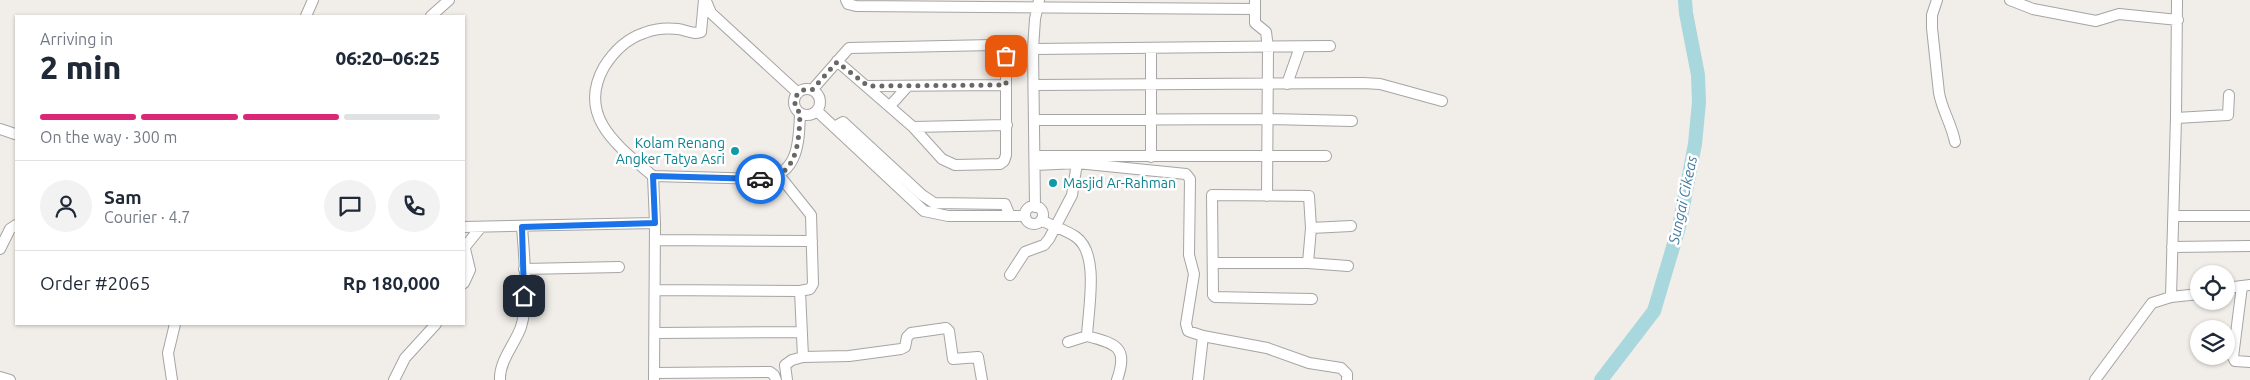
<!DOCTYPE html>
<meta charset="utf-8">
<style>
body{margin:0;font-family:Ubuntu,sans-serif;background:#f2f2f3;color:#1f2937;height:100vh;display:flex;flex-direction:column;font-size:19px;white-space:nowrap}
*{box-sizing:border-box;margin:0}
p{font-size:16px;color:#747a83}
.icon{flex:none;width:28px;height:28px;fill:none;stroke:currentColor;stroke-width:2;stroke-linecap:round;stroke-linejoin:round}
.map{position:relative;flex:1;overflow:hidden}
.details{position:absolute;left:15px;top:15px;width:450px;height:310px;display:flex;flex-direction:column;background:#fff;border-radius:0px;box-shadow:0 1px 4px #0004}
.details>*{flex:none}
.tools{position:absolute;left:2190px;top:265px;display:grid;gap:10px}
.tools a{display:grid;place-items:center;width:45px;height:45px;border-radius:50%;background:#fff;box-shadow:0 1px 4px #0004;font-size:25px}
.pin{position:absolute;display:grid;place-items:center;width:42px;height:42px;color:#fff;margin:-21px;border-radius:10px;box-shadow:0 2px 8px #0006}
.courier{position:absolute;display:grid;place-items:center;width:50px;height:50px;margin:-25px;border:4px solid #1a73e8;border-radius:50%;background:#fff;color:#222;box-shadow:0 1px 6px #0007}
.head em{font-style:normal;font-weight:800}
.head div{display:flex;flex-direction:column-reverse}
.head{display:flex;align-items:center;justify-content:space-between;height:85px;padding:0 25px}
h1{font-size:32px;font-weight:800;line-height:38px}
.bar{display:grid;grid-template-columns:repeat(4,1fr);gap:8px 5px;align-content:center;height:60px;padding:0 25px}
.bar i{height:6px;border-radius:4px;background:#e0e1e3}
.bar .current{background:#db2777}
.bar p{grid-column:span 4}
.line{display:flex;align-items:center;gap:12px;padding:0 25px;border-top:1px solid #e0e1e3}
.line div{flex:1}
.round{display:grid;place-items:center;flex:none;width:52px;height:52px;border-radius:26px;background:#f2f2f3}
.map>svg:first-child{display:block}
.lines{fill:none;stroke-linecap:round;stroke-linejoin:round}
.river{stroke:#a8d7de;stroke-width:14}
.minor-casing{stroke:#a5a5a5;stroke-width:12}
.minor{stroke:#fff;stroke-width:10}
.done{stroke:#6a6867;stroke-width:5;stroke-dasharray:0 9}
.route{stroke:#1a73e8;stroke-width:6}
.culture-dot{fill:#0f9aa8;stroke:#fff;stroke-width:2}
.labels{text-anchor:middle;stroke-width:5;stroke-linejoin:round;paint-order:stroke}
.culture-label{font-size:14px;fill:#0d838f;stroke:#fff;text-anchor:end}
.water-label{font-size:15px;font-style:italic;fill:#467ca2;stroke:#fff}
</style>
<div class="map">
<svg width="2250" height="380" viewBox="0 0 2250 380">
<rect width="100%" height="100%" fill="#f1ede8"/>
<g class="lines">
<path class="river" d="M1601,380L1654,311L1679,227L1695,144L1699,102L1698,75L1686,13L1685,0"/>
<g class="minor-casing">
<path id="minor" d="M846,0L848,4L856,6L1255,9
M1255,0V23L1266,32L1268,48L1267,196
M1937,0L1932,15V28L1939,93C1942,110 1952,125 1955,142
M2010,0L2033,9L2096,21L2119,14L2178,20
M706,1L711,13L798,93
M306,16L313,0
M431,16L449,0
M1033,49L1330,46
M837,61L913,127L1007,125
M1287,84L1300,47
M1034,85L1363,83L1380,84L1442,101
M867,86L1006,85
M794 102a13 13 0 1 1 26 0a13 13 0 1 1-26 0Z
M812,90L849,48L994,45L1006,50V155L1004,161L1000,164L955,165L942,159L913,127
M890,106L907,87
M817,111L924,211L948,216H1025
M2176,118L2228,115L2229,95
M1034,120L1267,119L1352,121
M834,127L843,122L922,195L934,203L1005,204L1010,216
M0,129L15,134
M1035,156H1326
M1151,157V49
M1035,165L1077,163L1186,174L1190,179L1189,255L1194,274L1186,324L1188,331L1203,336L1267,348L1309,363L1341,368L1347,374V380
M779,175L811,215L813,284L810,289L800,291L803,357L792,360L785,365L787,380
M653,176C619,147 576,117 604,67C614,51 626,39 644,33C654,29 668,28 678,29C686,30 694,35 701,32L704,0
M1025 215a9 9 0 1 1 18 0a9 9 0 1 1-18 0Z
M1035,207L1033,49L1035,19L1039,0
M2174,216H2250
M1041,220C1052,226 1066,230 1076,237C1100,254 1088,310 1087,336C1118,344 1128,348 1117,380
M464,227L655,223
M1311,228L1351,226
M655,240L812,241
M2172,247L2250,246
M464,248L481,227
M0,249L10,229L16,225
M1214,263H1308L1348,266
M1308,263L1311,228L1309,196L1212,195L1213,295L1215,297L1312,299
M524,269L619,267
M1010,275L1025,252L1044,245L1049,239L1072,195L1077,163
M464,283L470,270L465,249
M2242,286L2233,357L2235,361L2250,362
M2226,288L2250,285
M655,290L800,291
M2171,297L2176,118L2177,0
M655,333L801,332
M1068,342L1087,336
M803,357L849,356L901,349L905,347L907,337L911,333L946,328L949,331L953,359L978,357L982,380
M654,373L770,372L774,375L776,380
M0,377L10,380
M172,380L168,353L175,324
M394,380L405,358L436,324
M500,380C499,361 515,344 521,327C529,302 524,254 522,227
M654,380L655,223L653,176L765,179C799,173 799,141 800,113
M1198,380L1203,336
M2095,380L2152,303L2171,297L2199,294"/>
</g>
<use href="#minor" class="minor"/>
</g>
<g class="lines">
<path class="done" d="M760,179C798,179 799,141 800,113L795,107V97L802,90H812L837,62L868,86L1006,85V56"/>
<path class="route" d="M524,296L522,227L655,223L653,176L760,179"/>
</g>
<g class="culture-dot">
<circle cx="735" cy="151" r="5"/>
<circle cx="1053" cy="183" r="5"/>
</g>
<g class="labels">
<g class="culture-label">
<text x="725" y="148">Kolam Renang<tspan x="725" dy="16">Angker Tatya Asri</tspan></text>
<text x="1063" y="188" text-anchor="start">Masjid Ar-Rahman</text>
</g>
<g class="water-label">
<text transform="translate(1683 200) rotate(-78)" y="5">Sungai Cikeas</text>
</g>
</g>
</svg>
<div class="tools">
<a><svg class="icon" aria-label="locate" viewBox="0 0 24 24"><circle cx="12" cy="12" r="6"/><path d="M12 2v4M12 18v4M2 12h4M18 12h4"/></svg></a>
<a><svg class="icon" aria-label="layers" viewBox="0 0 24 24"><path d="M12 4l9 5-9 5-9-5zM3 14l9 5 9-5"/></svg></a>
</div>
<div class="pin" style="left:1006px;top:56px;background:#ea580c"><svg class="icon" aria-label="bag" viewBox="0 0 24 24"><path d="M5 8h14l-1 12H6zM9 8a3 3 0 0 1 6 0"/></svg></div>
<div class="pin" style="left:524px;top:296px;background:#1f2937"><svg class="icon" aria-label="home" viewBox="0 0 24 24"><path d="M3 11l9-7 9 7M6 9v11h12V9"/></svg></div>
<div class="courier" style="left:760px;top:179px"><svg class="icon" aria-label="car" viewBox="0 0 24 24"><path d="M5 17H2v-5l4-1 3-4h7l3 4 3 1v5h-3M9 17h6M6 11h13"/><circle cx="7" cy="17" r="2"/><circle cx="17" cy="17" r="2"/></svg></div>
<section class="details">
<div class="head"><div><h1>2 min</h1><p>Arriving in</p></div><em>06:20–06:25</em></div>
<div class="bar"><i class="current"></i><i class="current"></i><i class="current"></i><i></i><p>On the way · 300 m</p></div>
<div class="line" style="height:90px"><a class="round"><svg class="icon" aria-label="person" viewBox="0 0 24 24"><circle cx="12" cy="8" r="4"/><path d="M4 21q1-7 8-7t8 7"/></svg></a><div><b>Sam</b><p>Courier · 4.7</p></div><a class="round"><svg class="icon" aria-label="chat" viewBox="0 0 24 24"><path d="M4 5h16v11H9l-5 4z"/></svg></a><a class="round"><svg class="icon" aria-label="phone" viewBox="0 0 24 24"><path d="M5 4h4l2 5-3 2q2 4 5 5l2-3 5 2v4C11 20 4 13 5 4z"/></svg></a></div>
<div class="line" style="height:65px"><div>Order #2065</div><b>Rp 180,000</b></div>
</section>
</div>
